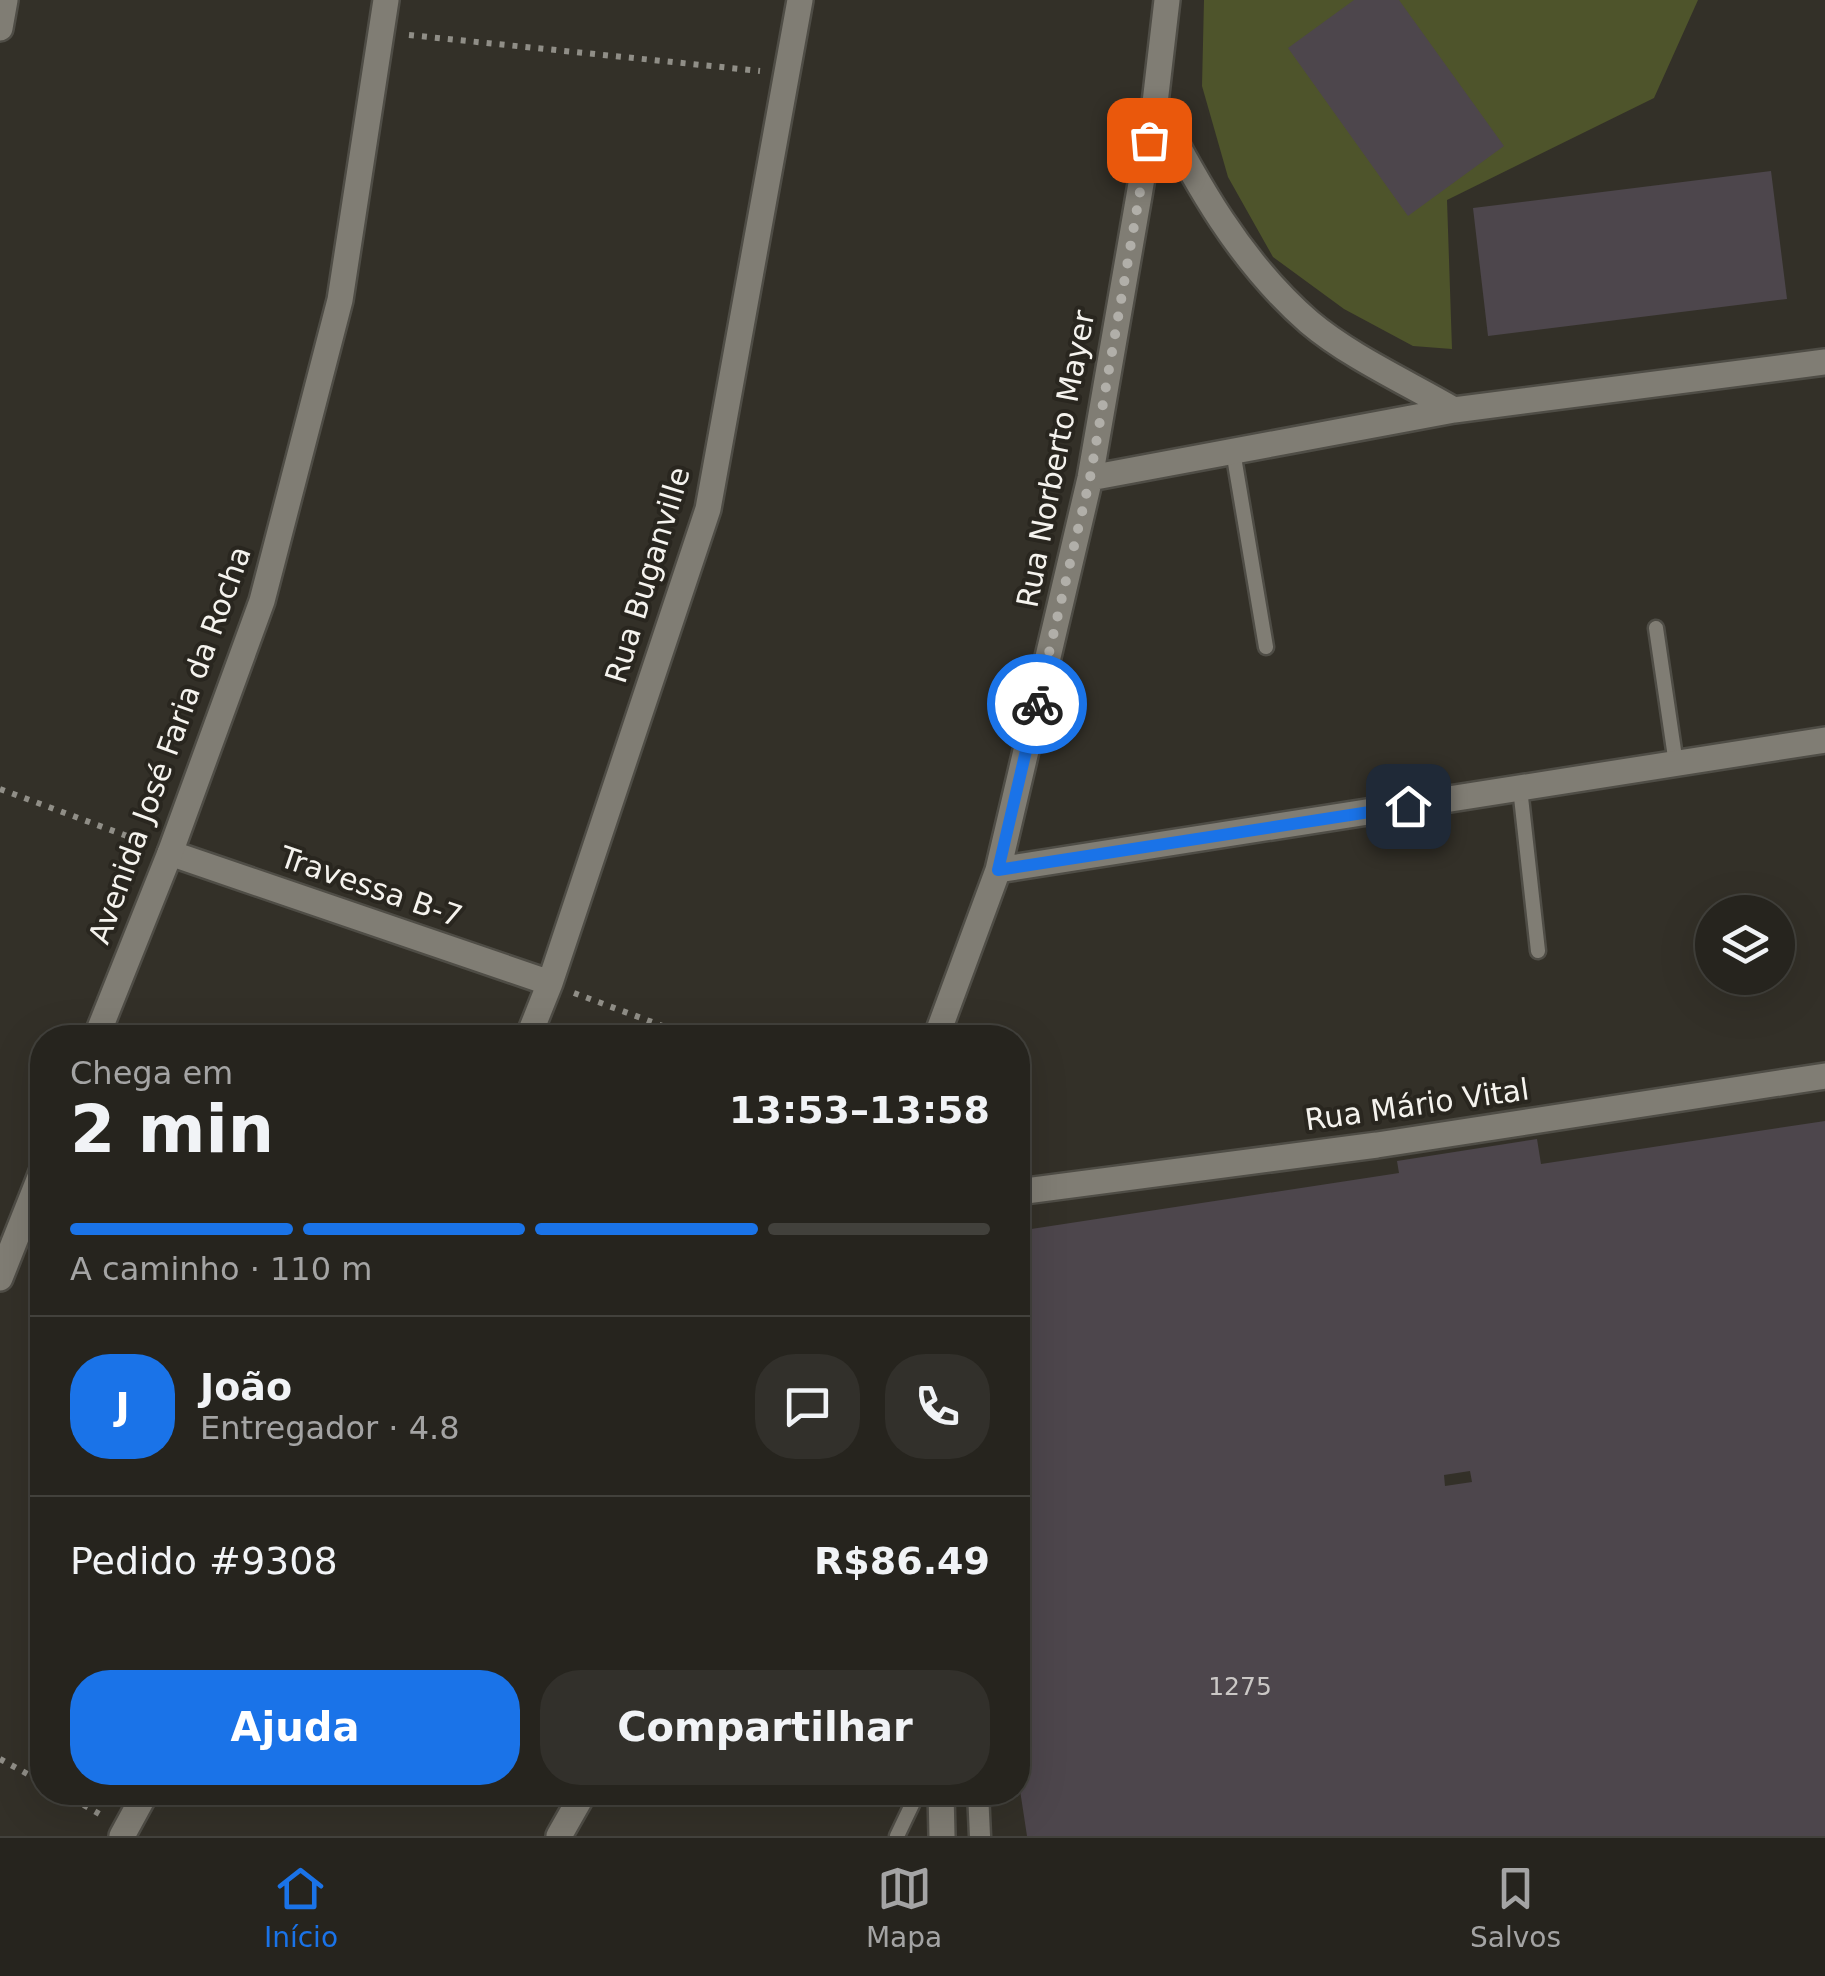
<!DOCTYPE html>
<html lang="pt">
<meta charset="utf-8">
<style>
body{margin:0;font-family:"DejaVu Sans",sans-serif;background:#32302b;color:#f1f3f6;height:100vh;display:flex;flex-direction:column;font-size:38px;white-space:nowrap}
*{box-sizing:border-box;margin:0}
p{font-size:32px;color:#a4a4a4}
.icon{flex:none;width:55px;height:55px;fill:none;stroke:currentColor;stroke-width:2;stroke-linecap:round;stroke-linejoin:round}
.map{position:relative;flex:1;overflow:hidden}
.drawer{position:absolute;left:30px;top:1025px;width:1000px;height:780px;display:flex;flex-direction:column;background:#26241e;border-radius:40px;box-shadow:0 10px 40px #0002,0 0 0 2px #42413c}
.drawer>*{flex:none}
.controls{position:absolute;left:1695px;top:895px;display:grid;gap:20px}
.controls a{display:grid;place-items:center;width:100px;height:100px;border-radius:50%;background:#26241e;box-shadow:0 10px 40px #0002,0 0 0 2px #42413c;font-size:50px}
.pin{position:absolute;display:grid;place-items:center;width:85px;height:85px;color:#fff;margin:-42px;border-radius:20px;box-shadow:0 5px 15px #0006}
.courier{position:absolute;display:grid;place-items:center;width:100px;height:100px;margin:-50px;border:8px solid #1a73e8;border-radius:50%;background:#fff;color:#222;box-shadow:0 2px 12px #0007}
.head em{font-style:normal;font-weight:700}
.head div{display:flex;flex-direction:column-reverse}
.head{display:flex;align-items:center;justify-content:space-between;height:170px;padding:0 40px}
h1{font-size:65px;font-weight:700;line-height:75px}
.bar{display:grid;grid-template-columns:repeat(4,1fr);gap:15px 10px;align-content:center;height:120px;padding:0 40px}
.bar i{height:12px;border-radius:8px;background:#42413c}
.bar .current{background:#1a73e8}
.bar p{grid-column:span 4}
.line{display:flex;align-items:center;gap:25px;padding:0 40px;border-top:2px solid #42413c}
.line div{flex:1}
.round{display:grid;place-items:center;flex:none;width:105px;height:105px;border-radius:40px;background:#32302b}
.primary-button{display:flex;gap:20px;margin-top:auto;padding:20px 40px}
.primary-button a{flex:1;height:115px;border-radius:40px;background:#1a73e8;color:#fff;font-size:40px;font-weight:700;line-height:115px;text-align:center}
.primary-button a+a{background:#32302b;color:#f1f3f6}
.tabs{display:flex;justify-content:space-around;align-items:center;height:140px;border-top:2px solid #42413c;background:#26241e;font-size:28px;color:#a4a4a4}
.tabs a{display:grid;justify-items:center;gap:5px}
.tabs .current{color:#1a73e8}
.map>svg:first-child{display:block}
.green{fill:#4e542b}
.building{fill:#4d464c;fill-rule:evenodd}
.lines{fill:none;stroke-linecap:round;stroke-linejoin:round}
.service-casing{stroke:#4f4d46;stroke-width:19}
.pedestrian-casing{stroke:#4f4d46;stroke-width:25}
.minor-casing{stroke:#4f4d46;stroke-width:30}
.tertiary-casing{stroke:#4f4d46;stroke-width:30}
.path{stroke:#908e87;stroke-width:6;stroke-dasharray:5 8;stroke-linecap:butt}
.service{stroke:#807d74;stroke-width:14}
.pedestrian{stroke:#807d74;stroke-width:20}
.minor{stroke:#807d74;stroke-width:25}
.tertiary{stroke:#807d74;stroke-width:25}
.done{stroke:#b1afa9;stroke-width:10;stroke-dasharray:0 18}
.route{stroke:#1a73e8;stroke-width:12}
.labels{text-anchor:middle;stroke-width:8;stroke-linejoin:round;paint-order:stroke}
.number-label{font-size:25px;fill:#cbc8c6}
.street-label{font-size:30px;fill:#f5f3ee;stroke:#29261f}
</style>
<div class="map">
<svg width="1825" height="1836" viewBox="0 0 1825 1836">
<rect width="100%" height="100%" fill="#333028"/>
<path class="green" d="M1204,0H1698L1654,98L1447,200L1452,349L1413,346L1344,309L1273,257L1228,177L1202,86Z"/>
<path class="building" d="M1354,0H1399L1504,146L1408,216L1288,48Z
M1771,171L1787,299L1488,336L1473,208Z
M1825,1121V1836H1027L1018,1777V1231L1399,1173L1397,1161L1537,1139L1541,1164ZM1470,1471L1472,1482L1445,1486L1444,1475Z"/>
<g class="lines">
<g class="service-casing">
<path id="service" d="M1233,451L1266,647
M1656,628L1676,764
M1520,788L1538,951
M897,1836L918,1792"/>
</g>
<g class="pedestrian-casing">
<path id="pedestrian" d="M978,1792L980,1836"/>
</g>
<g class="minor-casing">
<path id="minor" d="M0,28L5,0
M1155,103C1196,183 1240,262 1309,322C1349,356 1408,383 1454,410
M1090,478L1454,410L1825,362
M170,853L550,983
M998,870L1825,740
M528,1038L550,983L708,509L800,0
M936,1038L998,870L1090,478L1155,103L1167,0
M1018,1192L1377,1145L1825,1076
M941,1792L942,1836
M122,1836L146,1792
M559,1836L584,1792"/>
</g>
<g class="tertiary-casing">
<path id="tertiary" d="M96,1038L170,853L262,601L340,300L386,0
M0,1278L42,1172"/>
</g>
<path class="path" d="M409,35L760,71
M0,789L146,843
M574,993L695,1038
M0,1759L42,1782
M61,1792L103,1816"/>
<use href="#service" class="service"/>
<use href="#pedestrian" class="pedestrian"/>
<use href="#minor" class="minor"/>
<use href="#tertiary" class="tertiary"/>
</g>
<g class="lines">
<path class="done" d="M1037,704L1090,478L1149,140"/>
<path class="route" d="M1037,704L998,870L1408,806"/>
</g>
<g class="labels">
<g class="number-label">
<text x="1240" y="1695">1275</text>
</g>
<g class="street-label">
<text transform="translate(1056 459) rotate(-79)" y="10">Rua Norberto Mayer</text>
<text transform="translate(648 575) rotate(-73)" y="10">Rua Buganville</text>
<text transform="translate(170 745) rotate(-70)" y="10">Avenida José Faria da Rocha</text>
<text transform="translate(371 887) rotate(19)" y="10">Travessa B-7</text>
<text transform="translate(1417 1105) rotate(-8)" y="10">Rua Mário Vital</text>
</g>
</g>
</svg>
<div class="controls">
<a><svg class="icon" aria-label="layers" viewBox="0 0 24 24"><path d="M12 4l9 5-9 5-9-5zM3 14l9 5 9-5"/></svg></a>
</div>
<div class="pin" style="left:1149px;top:140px;background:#ea580c"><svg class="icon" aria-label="bag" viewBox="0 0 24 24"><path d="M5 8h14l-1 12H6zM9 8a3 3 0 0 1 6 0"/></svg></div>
<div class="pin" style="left:1408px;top:806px;background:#1f2937"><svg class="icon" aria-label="home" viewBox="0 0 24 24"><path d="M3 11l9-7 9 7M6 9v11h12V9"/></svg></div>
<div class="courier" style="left:1037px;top:704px"><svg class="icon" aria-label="bike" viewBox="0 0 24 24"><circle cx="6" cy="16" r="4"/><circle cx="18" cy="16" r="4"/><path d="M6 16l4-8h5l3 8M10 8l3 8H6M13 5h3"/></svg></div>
<section class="drawer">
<div class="head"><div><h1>2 min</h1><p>Chega em</p></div><em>13:53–13:58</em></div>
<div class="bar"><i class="current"></i><i class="current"></i><i class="current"></i><i></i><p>A caminho · 110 m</p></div>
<div class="line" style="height:180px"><b class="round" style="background:#1a73e8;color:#fff">J</b><div><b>João</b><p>Entregador · 4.8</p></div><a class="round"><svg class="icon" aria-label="chat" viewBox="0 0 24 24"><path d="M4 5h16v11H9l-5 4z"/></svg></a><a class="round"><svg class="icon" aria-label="phone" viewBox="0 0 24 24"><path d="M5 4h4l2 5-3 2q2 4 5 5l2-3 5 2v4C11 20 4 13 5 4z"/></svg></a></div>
<div class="line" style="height:130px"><div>Pedido #9308</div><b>R$86.49</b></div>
<div class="primary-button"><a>Ajuda</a><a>Compartilhar</a></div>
</section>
</div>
<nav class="tabs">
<a class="current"><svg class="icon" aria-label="home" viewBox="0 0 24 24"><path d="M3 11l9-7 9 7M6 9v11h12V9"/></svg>Início</a>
<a><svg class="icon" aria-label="map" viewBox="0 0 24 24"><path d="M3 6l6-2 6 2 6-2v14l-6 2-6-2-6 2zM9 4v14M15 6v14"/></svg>Mapa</a>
<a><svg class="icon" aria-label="saved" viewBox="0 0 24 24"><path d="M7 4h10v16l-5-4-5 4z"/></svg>Salvos</a>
</nav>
